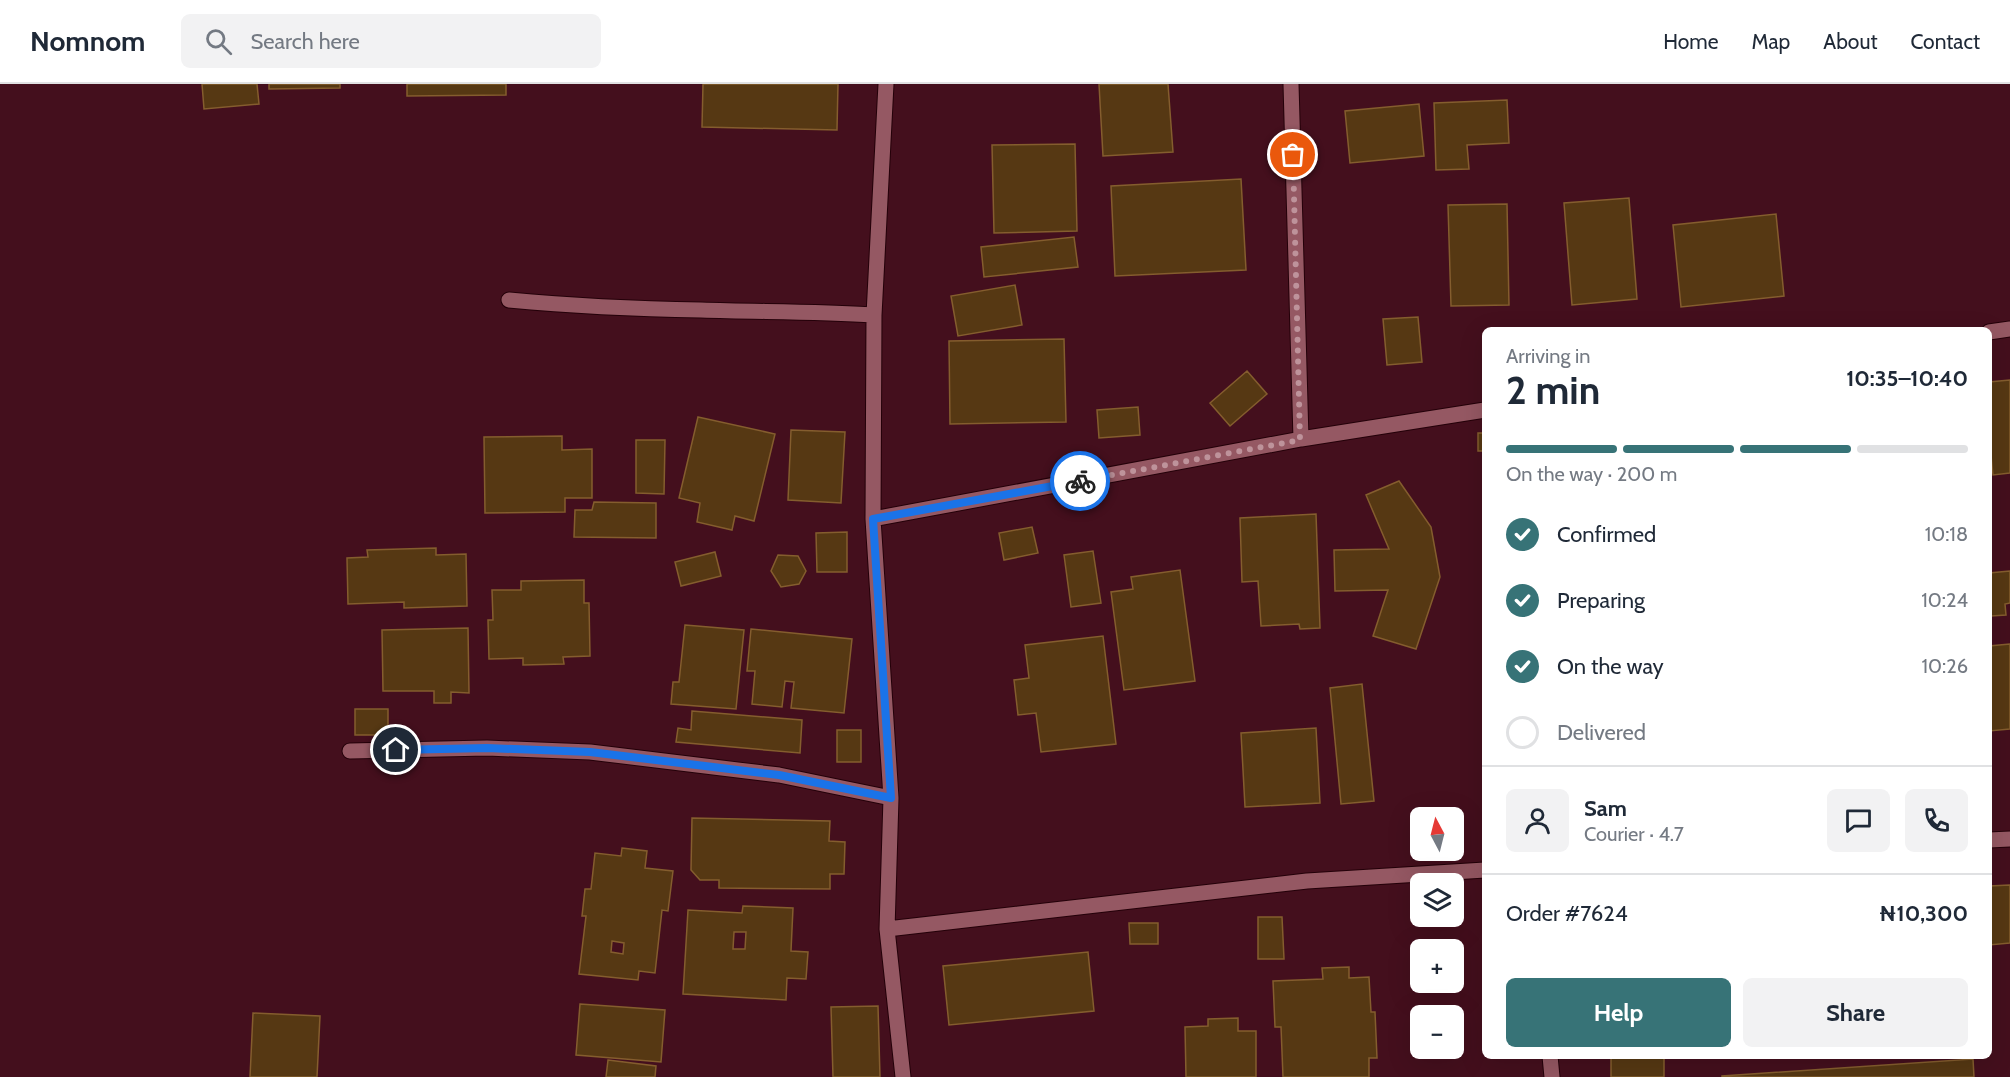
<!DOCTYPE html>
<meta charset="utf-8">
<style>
body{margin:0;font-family:Cabin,sans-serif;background:#f2f2f3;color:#1f2937;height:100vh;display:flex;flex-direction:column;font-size:22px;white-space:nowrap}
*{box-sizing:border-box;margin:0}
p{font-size:20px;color:#747a83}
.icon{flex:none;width:33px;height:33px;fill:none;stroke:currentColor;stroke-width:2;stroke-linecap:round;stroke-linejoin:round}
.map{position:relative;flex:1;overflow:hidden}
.side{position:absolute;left:1482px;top:243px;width:510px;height:732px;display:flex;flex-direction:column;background:#fff;border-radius:9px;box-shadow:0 6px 24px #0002}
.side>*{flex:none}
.needle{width:39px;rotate:353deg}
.tools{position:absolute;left:1410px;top:723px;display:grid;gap:12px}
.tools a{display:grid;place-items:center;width:54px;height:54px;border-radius:9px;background:#fff;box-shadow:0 6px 24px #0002;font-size:30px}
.pin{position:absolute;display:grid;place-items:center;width:51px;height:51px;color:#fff;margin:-26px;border:3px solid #fff;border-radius:50%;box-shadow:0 2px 6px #0007}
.courier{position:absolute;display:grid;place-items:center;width:60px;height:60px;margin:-30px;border:4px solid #1a73e8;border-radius:50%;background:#fff;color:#222;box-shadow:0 2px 8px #0007}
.head em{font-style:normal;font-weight:700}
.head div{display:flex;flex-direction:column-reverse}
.head{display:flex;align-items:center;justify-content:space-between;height:102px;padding:0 24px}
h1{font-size:39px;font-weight:700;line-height:45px}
.bar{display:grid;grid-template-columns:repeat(4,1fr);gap:9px 6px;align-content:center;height:72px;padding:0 24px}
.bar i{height:8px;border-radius:4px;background:#e0e1e3}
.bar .on{background:#377377}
.bar p{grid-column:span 4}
.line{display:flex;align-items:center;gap:15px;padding:0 24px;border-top:2px solid #e0e1e3}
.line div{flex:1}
.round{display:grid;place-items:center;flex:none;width:63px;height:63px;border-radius:9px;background:#f2f2f3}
ol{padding:0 24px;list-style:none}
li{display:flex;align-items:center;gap:18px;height:66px}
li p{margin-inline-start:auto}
li .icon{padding:6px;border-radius:50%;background:#377377;color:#fff;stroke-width:4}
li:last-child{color:#747a83}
li i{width:33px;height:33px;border:3px solid #e0e1e3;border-radius:50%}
.action{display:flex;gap:12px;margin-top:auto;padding:12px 24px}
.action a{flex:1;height:69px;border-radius:9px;background:#377377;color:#fff;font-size:24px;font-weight:700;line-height:69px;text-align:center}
.action a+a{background:#f2f2f3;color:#1f2937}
header{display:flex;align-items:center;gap:36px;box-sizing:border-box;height:84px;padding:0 30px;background:#fff;border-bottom:2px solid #e0e1e3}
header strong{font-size:28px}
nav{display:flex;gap:33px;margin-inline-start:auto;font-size:21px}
.search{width:420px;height:54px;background:#f2f2f3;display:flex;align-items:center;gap:15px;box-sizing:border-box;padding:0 21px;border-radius:9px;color:#747a83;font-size:22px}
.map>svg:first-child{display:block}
.building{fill:#563813;stroke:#845d2e;stroke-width:1.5;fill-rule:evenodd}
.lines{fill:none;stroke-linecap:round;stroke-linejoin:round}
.street-casing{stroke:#240009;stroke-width:17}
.street{stroke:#955863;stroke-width:15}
.done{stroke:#be939b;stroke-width:6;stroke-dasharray:0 10.8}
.route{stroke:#1a73e8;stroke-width:8}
</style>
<header>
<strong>Nomnom</strong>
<div class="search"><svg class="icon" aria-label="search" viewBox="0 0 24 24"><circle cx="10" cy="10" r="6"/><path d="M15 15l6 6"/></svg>Search here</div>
<nav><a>Home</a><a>Map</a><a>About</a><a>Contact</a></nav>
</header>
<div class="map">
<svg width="2010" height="993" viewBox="0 0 2010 993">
<rect width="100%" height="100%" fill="#440f1d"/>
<path class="building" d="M202,0H257L259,20L204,25Z
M269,0H340V4L269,5Z
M407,0H506V11L407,12Z
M703,0H838L837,46L702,43Z
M1099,0H1168L1173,68L1103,72Z
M1507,16L1509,59L1467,61L1469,85L1436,86L1434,19Z
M1419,20L1424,72L1350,79L1345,27Z
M1075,60L1077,147L994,149L992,61Z
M1241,95L1246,186L1115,192L1111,102Z
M1629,114L1637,215L1572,221L1564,119Z
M1507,120L1509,221L1451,222L1448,121Z
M1776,130L1784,212L1681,223L1673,141Z
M1074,153L1078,183L984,193L981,163Z
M1015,201L1022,241L958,252L951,212Z
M1418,233L1422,278L1387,281L1383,235Z
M1064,255L1066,338L950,340L949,257Z
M1247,287L1267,310L1230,342L1210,319Z
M2010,296V389L1993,391L1989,352V298Z
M1138,323L1140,351L1099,354L1097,326Z
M698,333L775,350L754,437L735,432L732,446L697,438L700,419L679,414Z
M791,346L845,348L841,419L788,416Z
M1478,349H1485V367H1478Z
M562,352V366L592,365V414H565V428L485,429L484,353Z
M636,356H665L664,410L636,409Z
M1399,397L1431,443L1440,493L1416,565L1373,552L1388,506L1335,507L1334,466L1389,465L1366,411Z
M594,418L656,419V454L574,453L575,426H592Z
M1316,430L1320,544L1300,545L1299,540L1261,542L1258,497L1242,498L1240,434Z
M1032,443L1038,469L1004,476L999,449Z
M847,448V488H817L816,449Z
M436,464V471L466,470L467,522L404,524V518L348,520L347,474L368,473L367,466Z
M1093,467L1101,519L1071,523L1064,471Z
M715,468L721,492L681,502L675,478Z
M778,471L798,472L806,487L799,500L781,503L771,487Z
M1180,486L1195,597L1124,606L1111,508L1133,505L1131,493Z
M2010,487V519L2005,520L2006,531L1991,532L1989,489Z
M584,496V519H589L590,572L563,573L564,580L523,581V574L489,575L488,536H493L492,506H521V497Z
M685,541L744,546L736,625L671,620L673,598H679Z
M468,544L469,609L451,608V619H434V607H383L382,546Z
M751,545L852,555L844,629L791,624L794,598L785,597L782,623L752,620L755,587H747Z
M1103,552L1116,660L1041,668L1036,629L1018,631L1014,596L1029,594L1025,561Z
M2010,560V645L1989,647V589L1991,588L1989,562Z
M1362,600L1374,717L1341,720L1330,604Z
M355,625H388V651H355Z
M692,627L802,636L800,669L676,658L678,644L691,646Z
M1316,644L1320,719L1245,723L1241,649Z
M837,646H861V678H837Z
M692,734L830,737L829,757L845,758L844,790H830V805L719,804V796H700L691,786Z
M622,764L647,767L645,784L673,787L668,827L662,826L655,889L639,887L638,896L579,890L586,832H582L585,805H591L595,769L621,772ZM612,857L624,859L623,870L611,868Z
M2010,801V859L1989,861V802Z
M743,822L793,824L791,867L808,868L806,895L787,894L786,916L683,910L688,826L742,829ZM734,848H746L745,865H733Z
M1258,833H1282L1284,875H1258Z
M1129,839H1158V860H1130Z
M1088,868L1094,927L949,941L943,882Z
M1349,883V894L1369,893L1371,928H1375L1377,974H1369V993H1283L1281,943H1275L1273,897L1323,895L1322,884Z
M580,920L665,926L661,978L576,971Z
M878,922L880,993H833L831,923Z
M253,929L320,932L317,993H250Z
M1238,934V947H1256V993H1186L1185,943L1208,942V935Z
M1611,972H1664V993H1611Z
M1973,975L1974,993H1722V992Z
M608,976L656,982L655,993H606Z"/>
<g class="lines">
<g class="street-casing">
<path id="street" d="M886,0L874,231L873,435L891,714L887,845L903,993
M1291,0L1301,355
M509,216C573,222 637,225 701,226C759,228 816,227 874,231
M1989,248L2010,245
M873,435L1301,355L1485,326
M350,667L487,664L590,668L779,691L891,714
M1989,756L2010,755
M887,845L1307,797L1485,786
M1550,972L1552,993"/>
</g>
<use href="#street" class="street"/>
</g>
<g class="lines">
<path class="done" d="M1080,397L1300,356L1293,71"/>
<path class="route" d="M396,666L487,664L590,668L779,691L891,714L873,435L1080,397"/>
</g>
</svg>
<div class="tools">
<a><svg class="needle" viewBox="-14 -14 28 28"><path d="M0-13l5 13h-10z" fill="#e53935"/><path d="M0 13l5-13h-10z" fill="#747a83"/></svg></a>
<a><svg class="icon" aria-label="layers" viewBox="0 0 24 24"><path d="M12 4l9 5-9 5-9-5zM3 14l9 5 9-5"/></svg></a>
<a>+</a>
<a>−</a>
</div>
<div class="pin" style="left:1293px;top:71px;background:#ea580c"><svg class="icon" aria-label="bag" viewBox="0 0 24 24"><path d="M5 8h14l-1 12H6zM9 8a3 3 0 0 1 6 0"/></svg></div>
<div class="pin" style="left:396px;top:666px;background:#1f2937"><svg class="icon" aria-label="home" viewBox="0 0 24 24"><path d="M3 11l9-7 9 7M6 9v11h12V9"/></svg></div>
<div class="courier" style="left:1080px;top:397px"><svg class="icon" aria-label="bike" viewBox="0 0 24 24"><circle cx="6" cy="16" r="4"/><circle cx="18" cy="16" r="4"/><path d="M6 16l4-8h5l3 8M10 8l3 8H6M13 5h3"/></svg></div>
<section class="side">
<div class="head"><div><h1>2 min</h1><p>Arriving in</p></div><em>10:35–10:40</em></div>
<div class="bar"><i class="on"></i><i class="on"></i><i class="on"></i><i></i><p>On the way · 200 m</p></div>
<ol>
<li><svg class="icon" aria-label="check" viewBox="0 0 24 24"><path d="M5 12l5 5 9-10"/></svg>Confirmed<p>10:18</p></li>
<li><svg class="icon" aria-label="check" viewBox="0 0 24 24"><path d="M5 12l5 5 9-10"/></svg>Preparing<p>10:24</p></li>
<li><svg class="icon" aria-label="check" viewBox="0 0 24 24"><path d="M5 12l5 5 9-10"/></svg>On the way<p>10:26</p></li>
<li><i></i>Delivered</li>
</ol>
<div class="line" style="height:108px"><a class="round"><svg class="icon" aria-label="person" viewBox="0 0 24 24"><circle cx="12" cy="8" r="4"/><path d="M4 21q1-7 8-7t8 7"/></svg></a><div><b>Sam</b><p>Courier · 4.7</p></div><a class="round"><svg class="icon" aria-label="chat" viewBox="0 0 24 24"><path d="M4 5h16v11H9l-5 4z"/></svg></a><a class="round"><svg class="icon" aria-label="phone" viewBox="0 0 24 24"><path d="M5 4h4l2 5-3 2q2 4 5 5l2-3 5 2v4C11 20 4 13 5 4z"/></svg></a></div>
<div class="line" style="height:78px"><div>Order #7624</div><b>₦10,300</b></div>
<div class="action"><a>Help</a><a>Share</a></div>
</section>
</div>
